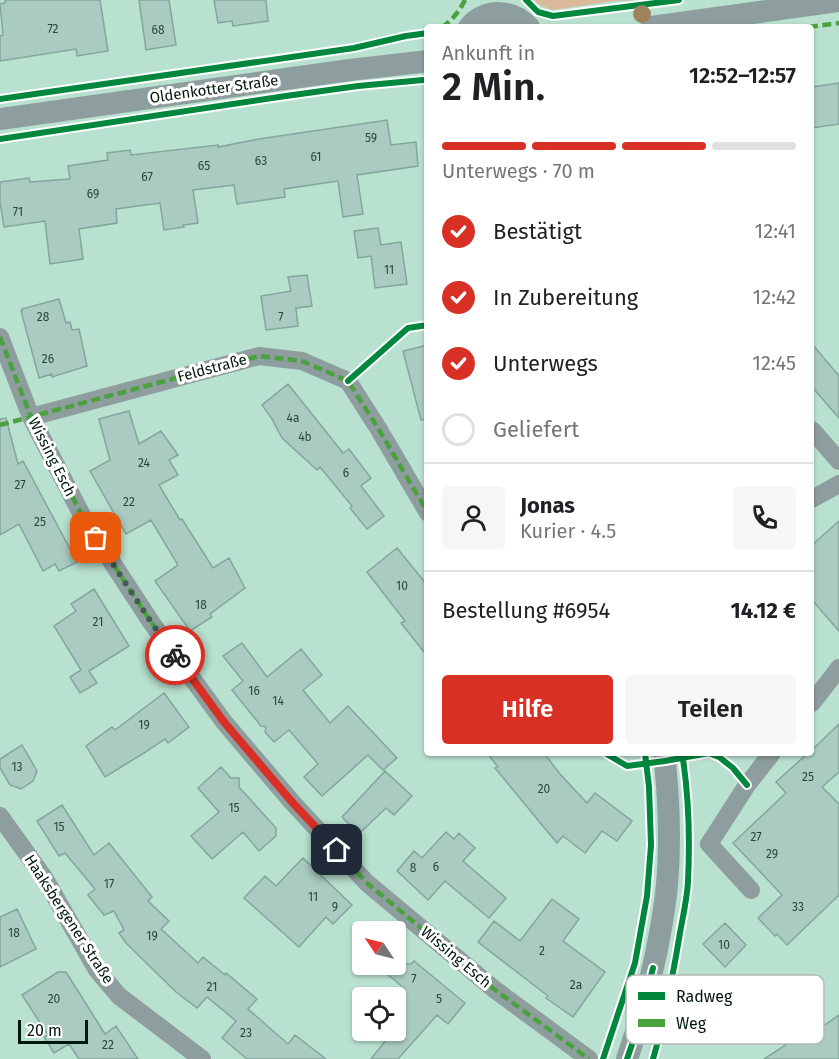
<!DOCTYPE html>
<html lang="de">
<meta charset="utf-8">
<style>
body{margin:0;font-family:"Fira Sans",sans-serif;background:#f6f6f6;color:#202124;height:100vh;display:flex;flex-direction:column;font-size:22px;white-space:nowrap}
*{box-sizing:border-box;margin:0}
p{font-size:20px;color:#757577}
.icon{flex:none;width:33px;height:33px;fill:none;stroke:currentColor;stroke-width:2;stroke-linecap:round;stroke-linejoin:round}
.map{position:relative;flex:1;overflow:hidden}
.drawer{position:absolute;left:424px;top:24px;width:390px;height:732px;display:flex;flex-direction:column;background:#fff;border-radius:6px;box-shadow:0 2px 4px #0004}
.drawer>*{flex:none}
.needle{width:39px;rotate:305deg}
.controls{position:absolute;left:352px;top:921px;display:grid;gap:12px}
.controls a{display:grid;place-items:center;width:54px;height:54px;border-radius:6px;background:#fff;box-shadow:0 2px 4px #0004;font-size:30px}
.scale{position:absolute;left:18px;bottom:15px;width:70px;box-sizing:border-box;padding-left:6px;border:3px solid #00170c;border-top:0;font-size:16px;line-height:21px;white-space:nowrap;color:#00170c;-webkit-text-stroke:4px #fff;paint-order:stroke}
.pin{position:absolute;display:grid;place-items:center;width:51px;height:51px;color:#fff;margin:-26px;border-radius:12px;box-shadow:0 3px 9px #0006}
.courier{position:absolute;display:grid;place-items:center;width:60px;height:60px;margin:-30px;border:4px solid #d93025;border-radius:50%;background:#fff;color:#222;box-shadow:0 2px 8px #0007}
.headline em{font-style:normal;font-weight:600}
.headline div{display:flex;flex-direction:column-reverse}
.headline{display:flex;align-items:center;justify-content:space-between;height:102px;padding:0 18px}
h1{font-size:39px;font-weight:600;line-height:45px}
.bar{display:grid;grid-template-columns:repeat(4,1fr);gap:9px 6px;align-content:center;height:72px;padding:0 18px}
.bar i{height:8px;border-radius:4px;background:#e0e0e0}
.bar .active{background:#d93025}
.bar p{grid-column:span 4}
.line{display:flex;align-items:center;gap:15px;padding:0 18px;border-top:2px solid #e0e0e0}
.line div{flex:1}
.round{display:grid;place-items:center;flex:none;width:63px;height:63px;border-radius:6px;background:#f6f6f6}
ol{padding:0 18px;list-style:none}
li{display:flex;align-items:center;gap:18px;height:66px}
li p{margin-inline-start:auto}
li .icon{padding:6px;border-radius:50%;background:#d93025;color:#fff;stroke-width:4}
li:last-child{color:#757577}
li i{width:33px;height:33px;border:3px solid #e0e0e0;border-radius:50%}
.primary-button{display:flex;gap:12px;margin-top:auto;padding:12px 18px}
.primary-button a{flex:1;height:69px;border-radius:6px;background:#d93025;color:#fff;font-size:24px;font-weight:600;line-height:69px;text-align:center}
.primary-button a+a{background:#f6f6f6;color:#202124}
.map>svg:first-child{display:block}
.green{fill:#daba9b}
.building{fill:#aacbc1;stroke:#83a69c;stroke-width:1.5}
.lines{fill:none;stroke-linecap:round;stroke-linejoin:round}
.minor{stroke:#8e9d9e;stroke-width:18}
.tertiary{stroke:#8e9d9e;stroke-width:22}
.quiet{stroke:#4ba13e;stroke-width:4.5;stroke-dasharray:9 4.5;stroke-linecap:butt}
.cycleway-casing{stroke:#fff;stroke-width:10}
.cycleway{stroke:#00873e;stroke-width:6}
.tree{fill:#a0835d}
.done{stroke:#415e50;stroke-width:6;stroke-dasharray:0 10.8}
.route{stroke:#d93025;stroke-width:8}
.labels{text-anchor:middle;stroke-width:6;stroke-linejoin:round;paint-order:stroke}
.number-label{font-size:12px;fill:#2b453a}
.street-label{font-size:15px;fill:#00170c;stroke:#fff}
.key{fill:#fff;stroke:#b2b9b6;stroke-width:1.5}
.key-label{font-size:16px;fill:#00170c}
</style>
<div class="map">
<svg width="839" height="1059" viewBox="0 0 839 1059">
<rect width="100%" height="100%" fill="#b9e1cf"/>
<path class="green" d="M534,0H646L614,1L552,10L538,4Z"/>
<path class="building" d="M5,0H100L108,51L77,56L76,49L0,61V36L3,35L0,4L5,3Z
M139,0H169L176,45L146,50Z
M214,0H266L268,21L233,26L232,21L218,23Z
M839,83V124L812,128V87Z
M387,120L391,145L416,142L418,166L357,175L363,214L343,217L338,181L284,189L285,197L237,204L234,185L193,190L198,223L183,225L184,227L164,230L160,203L116,209L117,223L79,229L83,259L50,264L45,221L4,227L0,202V182L29,178L30,182L70,179L68,166L108,160L107,153L130,150L131,155L218,145V147L259,139Z
M378,228L381,245L401,242L407,284L375,288L371,256L358,258L354,231Z
M307,275L312,306L296,308L298,326L266,330L261,296L291,291L288,277Z
M59,299L66,323L70,322L72,330L79,329L87,366L52,377V374L39,378L21,311H22V309Z
M812,344L839,376V418L812,387Z
M428,345V419L421,420L403,351Z
M288,384L343,453L349,449L371,478L361,486L384,516L367,529L350,508L352,506L320,467L317,470L282,438L272,419L262,405Z
M129,411L139,444L161,431L178,455L169,460L178,475L159,485L180,520L182,519L213,568L229,558L245,588L210,614L212,617L190,631L155,581L178,565L151,520L126,534L90,471L110,460L99,419Z
M6,418L18,464L23,461L77,562L59,571L55,564L43,571L19,524L0,535V419Z
M839,521V631L812,600V545Z
M397,548L428,586V657L401,623L405,621L367,572Z
M94,589L129,646L89,671L97,683L80,693L70,677L81,670L54,626L76,611L71,604Z
M242,643L267,677L301,649L322,675L303,690L330,723L348,706L397,758L383,770L368,755L322,796L304,777L318,764L289,730L274,742L265,732L266,727L261,726L232,690L243,681L223,656Z
M164,693L189,727L168,743L165,739L144,753L105,777L86,746L112,727L115,730Z
M839,724V772L822,787L839,804V895L787,945L777,934L775,936L758,918L782,895L733,843L786,793L776,782L808,753H812V750Z
M22,745L37,771L33,781L21,789L10,785L0,768V759Z
M487,753H544L560,774L587,803L595,793L632,821L617,841L602,831L585,853L563,836L557,843L495,768L498,767Z
M221,767L231,778H239V787L276,828V836L259,851L243,832L212,859L191,836L219,812L198,788Z
M385,771L412,796L394,815L386,808L359,834L342,817Z
M62,805L94,855L109,843L152,897L148,901L169,921L161,929L198,963L203,957L225,975L226,973L257,999L248,1009L288,1044L295,1035L326,1059H247L222,1038L236,1021L207,997L197,1008L176,992L126,943L119,933L124,930L114,911L104,915L88,895L95,889L65,853L59,856L37,821Z
M446,832L454,839L459,833L475,848L463,861L506,898L489,918L445,881L428,900L397,871L414,851L422,858Z
M303,858L352,905L333,924L326,917L299,947L244,898L265,876L276,886Z
M552,899L579,919L563,941L605,972L573,1017L546,998L548,996L478,942L494,921L520,941Z
M17,909L36,949L0,967V917Z
M725,923L746,945L725,967L703,944Z
M414,961L465,1003L448,1024L437,1015L398,1059H371L394,1030H396V999L405,989L375,964H411Z
M58,972H66L105,1034L116,1026L138,1059H79L69,1044L54,1053L44,1037L48,1035L22,995Z
M839,1015V1059H764L801,1035L796,1029L812,1017L819,1029Z"/>
<g class="lines">
<path class="minor" d="M0,337L31,417L85,521L151,622L224,722L292,802L367,883L494,989L589,1059
M31,417L259,356L302,361L348,381L378,428L428,513
M812,430L839,461
M812,499L839,484
M812,703L839,668
M0,816L45,879L97,970L119,996L202,1059
M751,890L709,844L747,785L772,753"/>
<path class="tertiary" d="M469,27C486,8 512,9 529,27
M651,27L839,1
M0,119L350,70L428,61
M627,1059C645,1006 659,950 666,895C671,849 669,798 664,753"/>
<path class="quiet" d="M442,27C452,21 460,10 465,0
M809,27L839,23
M0,337L31,417L85,521L151,622L224,722L292,802L367,883L494,989L589,1059
M0,425L259,356L302,361L348,381L378,428L428,513"/>
<g class="cycleway-casing">
<path id="cycleway" d="M526,0L538,12L553,16L679,0
M0,99L354,48L406,36L428,33
M0,139L286,96L358,86L423,80
M348,381L408,328L428,325
M605,753L627,766L665,761L709,753L719,757L733,768L747,785
M603,1059L635,963L647,896L651,845L649,787L645,753
M627,1059L638,1027L653,968
M653,1059C665,1018 673,975 680,933C683,916 687,899 688,882C690,839 689,795 682,753"/>
</g>
<use href="#cycleway" class="cycleway"/>
</g>
<circle class="tree" cx="642" cy="14" r="9"/>
<g class="lines">
<path class="done" d="M96,538L151,622L175,655"/>
<path class="route" d="M175,655L224,722L292,802L337,850"/>
</g>
<g class="labels">
<g class="number-label">
<text x="53" y="33">72</text>
<text x="158" y="34">68</text>
<text x="371" y="142">59</text>
<text x="316" y="161">61</text>
<text x="261" y="165">63</text>
<text x="204" y="170">65</text>
<text x="147" y="181">67</text>
<text x="93" y="198">69</text>
<text x="18" y="216">71</text>
<text x="389" y="274">11</text>
<text x="43" y="321">28</text>
<text x="281" y="321">7</text>
<text x="48" y="363">26</text>
<text x="293" y="422">4a</text>
<text x="305" y="441">4b</text>
<text x="144" y="467">24</text>
<text x="346" y="477">6</text>
<text x="20" y="489">27</text>
<text x="129" y="506">22</text>
<text x="40" y="526">25</text>
<text x="402" y="590">10</text>
<text x="201" y="609">18</text>
<text x="98" y="626">21</text>
<text x="254" y="695">16</text>
<text x="278" y="705">14</text>
<text x="144" y="729">19</text>
<text x="17" y="771">13</text>
<text x="808" y="781">25</text>
<text x="544" y="793">20</text>
<text x="234" y="812">15</text>
<text x="59" y="831">15</text>
<text x="756" y="841">27</text>
<text x="772" y="858">29</text>
<text x="436" y="871">6</text>
<text x="413" y="872">8</text>
<text x="109" y="888">17</text>
<text x="313" y="901">11</text>
<text x="335" y="911">9</text>
<text x="798" y="911">33</text>
<text x="14" y="937">18</text>
<text x="152" y="940">19</text>
<text x="724" y="949">10</text>
<text x="542" y="955">2</text>
<text x="414" y="983">7</text>
<text x="576" y="989">2a</text>
<text x="212" y="991">21</text>
<text x="54" y="1003">20</text>
<text x="439" y="1003">5</text>
<text x="246" y="1037">23</text>
<text x="108" y="1049">22</text>
</g>
<g class="street-label">
<text transform="translate(214 89) rotate(-8)" y="5">Oldenkotter Straße</text>
<text transform="translate(212 368) rotate(-15)" y="5">Feldstraße</text>
<text transform="translate(52 457) rotate(63)" y="5">Wissing Esch</text>
<text transform="translate(69 919) rotate(57)" y="5">Haaksbergener Straße</text>
<text transform="translate(456 957) rotate(40)" y="5">Wissing Esch</text>
</g>
</g>
<rect x="626" y="975" width="198" height="69" rx="9" class="key"/>
<rect x="638" y="992" width="27" height="8" fill="#00873e"/>
<rect x="638" y="1019" width="27" height="8" fill="#4ba13e"/>
<g class="key-label">
<text x="676" y="1002">Radweg</text>
<text x="676" y="1029">Weg</text>
</g>
</svg>
<div class="controls">
<a><svg class="needle" viewBox="-14 -14 28 28"><path d="M0-13l5 13h-10z" fill="#e53935"/><path d="M0 13l5-13h-10z" fill="#757577"/></svg></a>
<a><svg class="icon" aria-label="locate" viewBox="0 0 24 24"><circle cx="12" cy="12" r="6"/><path d="M12 2v4M12 18v4M2 12h4M18 12h4"/></svg></a>
</div>
<div class="scale">20 m</div>
<div class="pin" style="left:96px;top:538px;background:#ea580c"><svg class="icon" aria-label="bag" viewBox="0 0 24 24"><path d="M5 8h14l-1 12H6zM9 8a3 3 0 0 1 6 0"/></svg></div>
<div class="pin" style="left:337px;top:850px;background:#1f2937"><svg class="icon" aria-label="home" viewBox="0 0 24 24"><path d="M3 11l9-7 9 7M6 9v11h12V9"/></svg></div>
<div class="courier" style="left:175px;top:655px"><svg class="icon" aria-label="bike" viewBox="0 0 24 24"><circle cx="6" cy="16" r="4"/><circle cx="18" cy="16" r="4"/><path d="M6 16l4-8h5l3 8M10 8l3 8H6M13 5h3"/></svg></div>
<section class="drawer">
<div class="headline"><div><h1>2 Min.</h1><p>Ankunft in</p></div><em>12:52–12:57</em></div>
<div class="bar"><i class="active"></i><i class="active"></i><i class="active"></i><i></i><p>Unterwegs · 70 m</p></div>
<ol>
<li><svg class="icon" aria-label="check" viewBox="0 0 24 24"><path d="M5 12l5 5 9-10"/></svg>Bestätigt<p>12:41</p></li>
<li><svg class="icon" aria-label="check" viewBox="0 0 24 24"><path d="M5 12l5 5 9-10"/></svg>In Zubereitung<p>12:42</p></li>
<li><svg class="icon" aria-label="check" viewBox="0 0 24 24"><path d="M5 12l5 5 9-10"/></svg>Unterwegs<p>12:45</p></li>
<li><i></i>Geliefert</li>
</ol>
<div class="line" style="height:108px"><a class="round"><svg class="icon" aria-label="person" viewBox="0 0 24 24"><circle cx="12" cy="8" r="4"/><path d="M4 21q1-7 8-7t8 7"/></svg></a><div><b>Jonas</b><p>Kurier · 4.5</p></div><a class="round"><svg class="icon" aria-label="phone" viewBox="0 0 24 24"><path d="M5 4h4l2 5-3 2q2 4 5 5l2-3 5 2v4C11 20 4 13 5 4z"/></svg></a></div>
<div class="line" style="height:78px"><div>Bestellung #6954</div><b>14.12 €</b></div>
<div class="primary-button"><a>Hilfe</a><a>Teilen</a></div>
</section>
</div>
